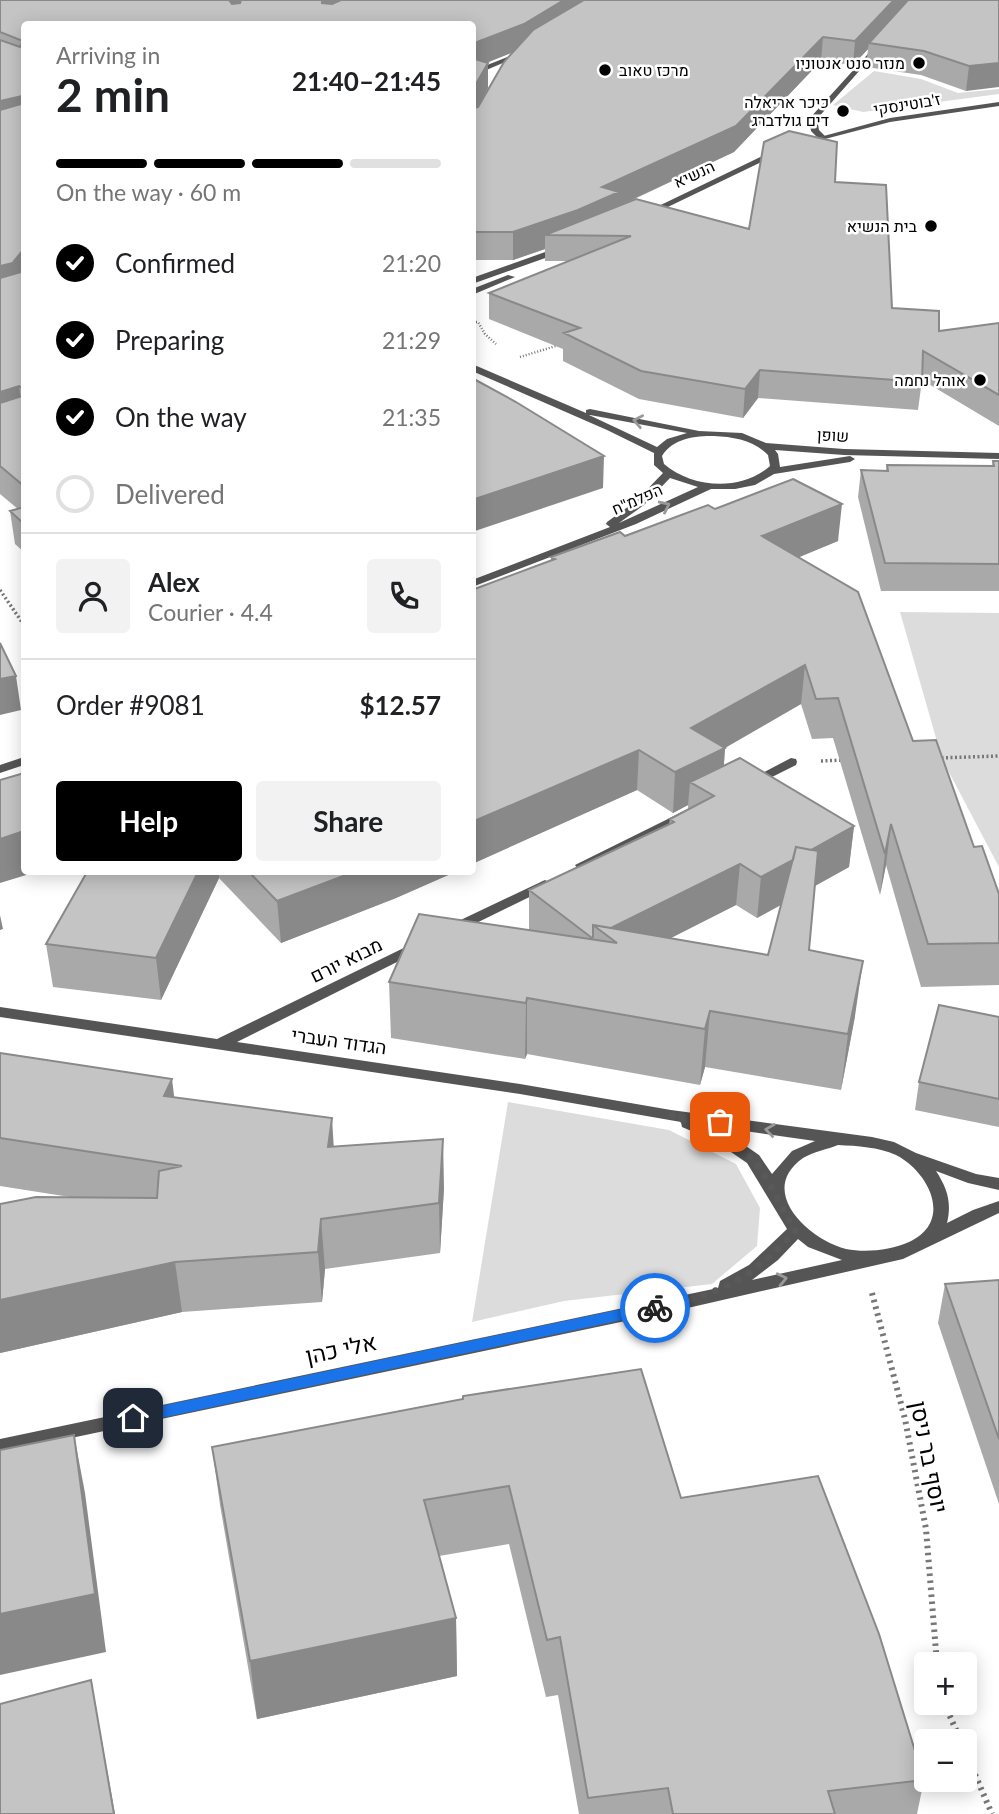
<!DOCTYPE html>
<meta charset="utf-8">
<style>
body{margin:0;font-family:Lato,Heebo,sans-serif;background:#f2f2f2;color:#202124;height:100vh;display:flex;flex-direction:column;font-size:26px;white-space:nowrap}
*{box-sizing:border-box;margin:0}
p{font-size:23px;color:#757577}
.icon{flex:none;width:38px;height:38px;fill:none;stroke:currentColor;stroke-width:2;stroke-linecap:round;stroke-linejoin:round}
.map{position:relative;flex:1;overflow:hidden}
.details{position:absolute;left:21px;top:21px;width:455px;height:854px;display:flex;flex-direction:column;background:#fff;border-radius:7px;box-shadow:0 4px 18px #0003}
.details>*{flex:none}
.tools{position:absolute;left:914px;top:1652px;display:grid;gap:14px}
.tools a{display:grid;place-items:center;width:63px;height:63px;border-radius:7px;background:#fff;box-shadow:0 4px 18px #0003;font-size:35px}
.pin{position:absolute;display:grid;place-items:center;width:60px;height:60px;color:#fff;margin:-30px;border-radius:14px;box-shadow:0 4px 10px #0006}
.courier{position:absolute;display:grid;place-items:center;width:70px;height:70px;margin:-35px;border:5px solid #1a73e8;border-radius:50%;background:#fff;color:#222;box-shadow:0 2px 9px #0007}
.summary em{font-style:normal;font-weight:700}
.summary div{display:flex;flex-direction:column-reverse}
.summary{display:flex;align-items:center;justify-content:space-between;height:119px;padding:0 35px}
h1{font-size:46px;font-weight:700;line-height:52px}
.bar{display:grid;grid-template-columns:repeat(4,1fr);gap:10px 7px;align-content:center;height:84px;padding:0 35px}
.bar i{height:9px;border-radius:5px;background:#e0e0e0}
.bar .selected{background:#000}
.bar p{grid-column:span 4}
.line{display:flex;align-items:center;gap:18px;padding:0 35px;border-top:2px solid #e0e0e0}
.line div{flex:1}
.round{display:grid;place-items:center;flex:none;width:74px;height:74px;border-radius:7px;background:#f2f2f2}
ol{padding:0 35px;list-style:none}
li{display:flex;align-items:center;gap:21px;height:77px}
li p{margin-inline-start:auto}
li .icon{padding:7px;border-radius:50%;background:#000;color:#fff;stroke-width:4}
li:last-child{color:#757577}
li i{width:38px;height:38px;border:4px solid #e0e0e0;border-radius:50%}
.cta{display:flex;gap:14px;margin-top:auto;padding:14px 35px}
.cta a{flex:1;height:80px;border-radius:7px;background:#000;color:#fff;font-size:28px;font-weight:700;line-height:80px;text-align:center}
.cta a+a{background:#f2f2f2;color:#202124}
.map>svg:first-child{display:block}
.green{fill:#dcdcdc}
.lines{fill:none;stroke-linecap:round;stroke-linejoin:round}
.path-far2{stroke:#777;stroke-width:2.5;stroke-dasharray:1 2;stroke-linecap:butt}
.path-far1{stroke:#777;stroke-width:3.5;stroke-dasharray:2 2.5;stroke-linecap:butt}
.path{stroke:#777;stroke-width:6;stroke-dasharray:2.5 4.5;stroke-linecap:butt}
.minor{fill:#555;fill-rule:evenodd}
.tertiary{fill:#555;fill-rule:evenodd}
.wall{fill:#a9a9a9;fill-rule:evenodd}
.shaded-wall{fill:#898989}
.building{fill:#c4c4c4;stroke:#898989;stroke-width:2}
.oneway{stroke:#999}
.route{fill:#1a73e8}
.done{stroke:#595959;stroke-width:7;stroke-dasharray:0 12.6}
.poi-dot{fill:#000;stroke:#fff;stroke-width:2.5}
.labels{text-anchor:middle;stroke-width:5;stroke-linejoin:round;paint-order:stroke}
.far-poi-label{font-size:16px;fill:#000;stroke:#fff;text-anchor:end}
.far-street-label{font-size:16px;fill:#000;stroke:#fff}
.street-label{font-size:19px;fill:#000;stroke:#fff}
.near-street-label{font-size:23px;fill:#000;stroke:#fff}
</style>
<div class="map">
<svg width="999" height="1814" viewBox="0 0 999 1814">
<rect width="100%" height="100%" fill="#fff"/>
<path class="green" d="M874,71L921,79L958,93L999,89V94L863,112L833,105Z
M900,612L999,613V867L942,759Z
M508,1102L669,1130L736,1164L760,1208L757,1246L712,1284L564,1301L472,1322Z"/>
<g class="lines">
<path class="path-far2" d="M473,322H478L485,334L496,344
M520,357L559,345"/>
<path class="path-far1" d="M0,590L24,625
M937,758L999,756
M821,761L844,760"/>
<path class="path" d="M872,1293L905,1419L926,1529L937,1664
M944,1703L961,1741
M964,1749L992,1814"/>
<path class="minor" d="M877,44L882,45L817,119L819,130L825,136L818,138L811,131L809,119Z
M520,52L522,55L472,76V71Z
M791,758L796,759L797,762L796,765L756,785H746L745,782Z
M686,810L693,814L691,817L587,868H577L575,865Z
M545,880L552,884L550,887L458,932L453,933L446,929L448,926Z
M416,942L423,947L421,950L237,1042L520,1084L671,1110L872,1137L894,1142L916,1153L976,1174L999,1178V1190L968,1183L936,1171C947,1188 952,1202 947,1223L973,1210L999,1201V1213L903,1259L692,1307L0,1453V1439L718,1288L720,1281L749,1265L787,1229L747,1163L715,1141L682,1127L681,1122L520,1094L0,1017V1007L217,1039ZM710,1126L815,1141L792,1151L772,1174L759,1155L727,1133ZM838,1145C858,1146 878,1147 896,1155C929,1172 954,1221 909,1242C891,1250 866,1253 846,1249C809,1240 756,1191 803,1158C813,1152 828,1149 838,1145ZM798,1239L808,1247L842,1260L752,1280L778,1260Z"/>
<path class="tertiary" d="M999,102V106L890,122L802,145L798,143L890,118Z
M773,151L780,153L649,216L642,214Z
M562,246L565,247V251L472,284V278Z
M508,275L515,277L472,295V289Z
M472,364L586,413V410L590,409L699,431L742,433L766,443L844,449L999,453V459L844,455L775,450L778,454L780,467L850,456L855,459L850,462L774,474L755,485L735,489H711L636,524L472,587V580L610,527L606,524L607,522L636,501L663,473L654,465V453L607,430L472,371ZM589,415H590L687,433L667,439L657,447ZM714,436C734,437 753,440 768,455L770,466C741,492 692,488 664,464L662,456C673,438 695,436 714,436ZM670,478L698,487L619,523L644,505Z
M24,757V765L0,773V765Z"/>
</g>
<path class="wall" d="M0,0H999L966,91L921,75L866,67L868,49L853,65L821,61L734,152L628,202L749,229L835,182L892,308L939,331L999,323V426L922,380L918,410L758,398L743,418L639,399L563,361V349L489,319V293L568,261H545V249L513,260H472V24H24V552L15,544L10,511L18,509L0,494ZM513,52L478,107L488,88L487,63Z
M993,461H999V591H881L858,497L861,470L886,471L887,465L992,466Z
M715,509L838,541L798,557L913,741L974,847L999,894V985L921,987L886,865L880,895L833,738L812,739L801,704L725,748L724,765L854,826L849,867L815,886L809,950L855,1016L841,1090L705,1067L700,1085L527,1054L525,1059L391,1038L389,982L529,930V890L669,824L670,819L688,810V805L673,813L637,790L472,864V590L551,561V557ZM736,905L757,918L781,905L768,955L670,938Z
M87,872H455L396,898L281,943L219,878L161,1000L53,987L46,944Z
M999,1017V1127L915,1110L919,1082Z
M0,1053L174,1097L334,1147L444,1188L440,1253L325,1269L322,1302L182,1312L0,1353V1204L70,1197L0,1186Z
M999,1280V1504L938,1323L945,1284Z
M463,1396L681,1498L924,1780L917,1814H579L558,1695L546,1697L509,1544L439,1556L456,1618L457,1676L257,1719L220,1505L212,1447L463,1399Z"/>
<path class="shaded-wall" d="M228,0H246L236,8Z
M322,0H384L323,23Z
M564,0H601L524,48L472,68V44Z
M894,0H913L869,43L868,49L853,65L855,41Z
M823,37L821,61L734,152L618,206L545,235V249L513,260V232L602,187Z
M488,63V88L472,117V91Z
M999,63V87L966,91L969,66Z
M22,96L24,113L0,127V101Z
M24,249V282L0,296V266L14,261Z
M760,370L758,398L743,418L745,389Z
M19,386L23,417L0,424V392Z
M604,456L603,488L472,532V500Z
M842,504L838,541L759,574L762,536Z
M805,665L801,704L716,753L725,748L722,789L690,782L688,805L673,813L675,772L691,728Z
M16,676L21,710L0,715V679Z
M639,750L637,790L472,864V822Z
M891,824L886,865L880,895L885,854Z
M854,826L849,867L757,918L761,877Z
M24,831V872H36L0,883V839Z
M740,864L736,905L616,966L617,943L603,932Z
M198,872H219V878L161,1000L156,958Z
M354,872H455L396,898L281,943L277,901Z
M0,915L3,929L0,930Z
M863,961L855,1016L841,1090L848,1034Z
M527,998V1054L525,1059L526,1003Z
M710,1011L705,1067L700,1085L705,1029Z
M172,1079L178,1128L164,1096Z
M332,1118L335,1167L328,1147Z
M443,1139L444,1188L440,1253L439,1203Z
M321,1219L325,1269L322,1302L318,1252Z
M175,1262L182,1312L0,1353V1300Z
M74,1435L85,1493L106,1652L0,1675V1614Z
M456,1618L457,1676L257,1719L250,1661Z
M91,1680L98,1719L115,1814H114Z"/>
<path class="building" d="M0,0H229L232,4L240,3L241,0H322V3L332,4L341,0H564L524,24L472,44V24H24V249L14,261L17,262L0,266V110L21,104L22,96L0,101V40L20,47L23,41L0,32Z
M584,0H894L855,41L823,37L736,126L602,187L619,192L578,210L513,232H472V108L478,107L504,62L533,30Z
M908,0H999V63L969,66L924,51L869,43Z
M472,58L488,63L472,91Z
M789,131L837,142L835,182L886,185L892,308L939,311V331L999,323V395L923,351L922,382L760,370L745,389L641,371L564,333L580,328L489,293L631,236L545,235L636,199L749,229L764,142Z
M22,262H24V486L0,466V403L22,396V388L19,386L0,392V278L21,272Z
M472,378L516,402L604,456L472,500Z
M993,461H999V564L885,563L861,470L888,471L887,465L994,466Z
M793,479L842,504L762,536L858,592L913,741L936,740L974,847L982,846L999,894V943L928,944L891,824L885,854L838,698L816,699L805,665L691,728L725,748L675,772L639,750L472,822V590L555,559L551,557L620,532L625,536L708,505L715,509Z
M24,507V524L10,511Z
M0,643L16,676L0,679Z
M740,758L854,826L811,850L796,847L793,860L761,877L740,864L611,928L593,925V937L592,938L529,890L674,822L670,819L714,796L690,782Z
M24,773V831L0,839V780Z
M796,847L818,851L809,950L863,961L848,1034L710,1011L705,1029L527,998L526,1003L389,982L419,914L617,943L593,925L768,955Z
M87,872H198L156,958L46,944Z
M249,872H354L277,901Z
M939,1005L999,1017V1099L919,1082Z
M0,1053L172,1079L164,1096L332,1118L328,1147L443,1139L439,1203L321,1219L318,1252L175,1262L0,1300V1204L36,1197L157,1198L159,1171L182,1166L0,1138Z
M999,1280V1439L945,1284Z
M641,1369L681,1498L818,1476L879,1634L924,1780L828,1791L835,1814H673L668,1788L588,1798L560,1637L547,1640L509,1486L424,1500L456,1618L250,1661L212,1447L463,1399V1396Z
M74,1435L95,1594L0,1614V1450Z
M91,1680L114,1814H0V1704Z"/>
<defs><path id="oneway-chevron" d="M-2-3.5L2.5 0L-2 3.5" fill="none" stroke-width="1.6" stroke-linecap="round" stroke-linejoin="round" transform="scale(1.75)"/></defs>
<g class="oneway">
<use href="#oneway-chevron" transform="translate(638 421) rotate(-169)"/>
<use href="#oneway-chevron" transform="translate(665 506) rotate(-26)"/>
<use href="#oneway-chevron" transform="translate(770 1130) rotate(-172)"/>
<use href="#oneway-chevron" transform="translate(782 1279) rotate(-13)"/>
</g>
<path class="route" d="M655,1302L662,1308L655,1313L133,1424L126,1418L133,1412Z"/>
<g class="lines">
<path class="done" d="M655,1308C721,1294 750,1280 796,1230C779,1208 772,1181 753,1160C734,1137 697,1127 671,1115L720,1122"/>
</g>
<g class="poi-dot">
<circle cx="919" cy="63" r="7"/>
<circle cx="605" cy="70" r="7"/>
<circle cx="843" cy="111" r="7"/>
<circle cx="931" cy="226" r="7"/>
<circle cx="980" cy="380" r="7"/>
</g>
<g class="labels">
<g class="far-poi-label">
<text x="905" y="69">מנזר סנט אנטוניו</text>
<text x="619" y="76" text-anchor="start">מרכז טאוב</text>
<text x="829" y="108">כיכר אריאלה<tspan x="829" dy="18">דים גולדברג</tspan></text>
<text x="917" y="232">בית הנשיא</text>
<text x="966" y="386">אוהל נחמה</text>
</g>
<g class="far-street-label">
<text transform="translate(907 104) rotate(-9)" y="6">ז'בוטינסקי</text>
<text transform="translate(694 174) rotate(-25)" y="6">הנשיא</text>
<text transform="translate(833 435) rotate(3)" y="6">שופן</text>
<text transform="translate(637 499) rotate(-24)" y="6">הפלמ"ח</text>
</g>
<g class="street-label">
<text transform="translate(346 960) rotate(-26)" y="7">מבוא יורם</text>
<text transform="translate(339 1041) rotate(8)" y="7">הגדוד העברי</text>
</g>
<g class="near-street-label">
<text transform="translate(341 1349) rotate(-12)" y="8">אלי כהן</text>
<text transform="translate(929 1457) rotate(79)" y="8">יוסף בר ניסן</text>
</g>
</g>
</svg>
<div class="tools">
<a>+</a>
<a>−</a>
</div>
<div class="pin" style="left:720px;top:1122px;background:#ea580c"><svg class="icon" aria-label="bag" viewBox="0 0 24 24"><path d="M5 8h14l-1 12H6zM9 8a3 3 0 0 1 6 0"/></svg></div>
<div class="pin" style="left:133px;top:1418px;background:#1f2937"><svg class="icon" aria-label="home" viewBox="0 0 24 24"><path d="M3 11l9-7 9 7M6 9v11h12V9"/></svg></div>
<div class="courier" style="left:655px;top:1308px"><svg class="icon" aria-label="bike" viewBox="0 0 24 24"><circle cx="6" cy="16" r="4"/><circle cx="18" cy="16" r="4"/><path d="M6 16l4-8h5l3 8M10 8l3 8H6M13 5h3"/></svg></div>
<section class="details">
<div class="summary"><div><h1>2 min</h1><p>Arriving in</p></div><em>21:40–21:45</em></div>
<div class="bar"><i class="selected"></i><i class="selected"></i><i class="selected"></i><i></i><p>On the way · 60 m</p></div>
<ol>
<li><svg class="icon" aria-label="check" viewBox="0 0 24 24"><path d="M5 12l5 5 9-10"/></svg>Confirmed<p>21:20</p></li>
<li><svg class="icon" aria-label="check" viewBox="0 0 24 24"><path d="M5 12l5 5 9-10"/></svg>Preparing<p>21:29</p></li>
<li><svg class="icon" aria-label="check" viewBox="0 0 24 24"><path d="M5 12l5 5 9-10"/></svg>On the way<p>21:35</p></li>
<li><i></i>Delivered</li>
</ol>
<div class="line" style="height:126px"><a class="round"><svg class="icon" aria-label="person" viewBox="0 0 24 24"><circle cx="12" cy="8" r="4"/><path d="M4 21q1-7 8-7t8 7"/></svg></a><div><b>Alex</b><p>Courier · 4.4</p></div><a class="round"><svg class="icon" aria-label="phone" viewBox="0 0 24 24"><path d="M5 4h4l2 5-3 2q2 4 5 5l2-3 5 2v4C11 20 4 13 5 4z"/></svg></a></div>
<div class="line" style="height:91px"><div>Order #9081</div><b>$12.57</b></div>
<div class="cta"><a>Help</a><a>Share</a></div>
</section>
</div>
